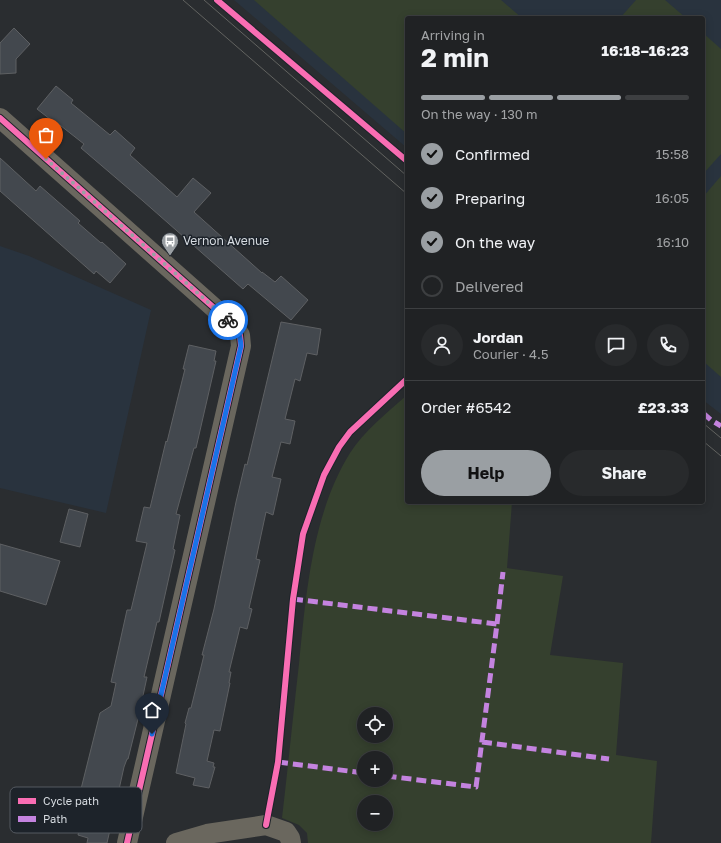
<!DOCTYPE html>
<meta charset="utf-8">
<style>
body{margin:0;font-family:"Golos Text",sans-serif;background:#282a2c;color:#f1f3f6;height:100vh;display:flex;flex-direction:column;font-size:15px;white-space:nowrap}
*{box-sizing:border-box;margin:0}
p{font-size:13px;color:#a2a4a6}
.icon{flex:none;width:22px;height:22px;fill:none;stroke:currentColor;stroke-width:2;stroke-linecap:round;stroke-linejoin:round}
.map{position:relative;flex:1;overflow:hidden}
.drawer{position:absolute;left:405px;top:16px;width:300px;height:488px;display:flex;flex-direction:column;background:#202224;border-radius:4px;box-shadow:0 2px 10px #0003,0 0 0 1px #3d3f41}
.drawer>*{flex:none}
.fabs{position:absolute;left:357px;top:707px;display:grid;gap:8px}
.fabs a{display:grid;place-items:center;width:36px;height:36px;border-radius:50%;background:#202224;box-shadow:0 2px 10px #0003,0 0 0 1px #3d3f41;font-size:20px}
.pin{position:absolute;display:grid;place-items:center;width:34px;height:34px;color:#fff;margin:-41px -17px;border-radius:50% 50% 50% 0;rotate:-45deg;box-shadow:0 0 4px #0007}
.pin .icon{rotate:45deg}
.courier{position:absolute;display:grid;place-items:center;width:40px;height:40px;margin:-20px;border:3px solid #1a73e8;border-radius:50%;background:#fff;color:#222;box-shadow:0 1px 5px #0007}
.overview em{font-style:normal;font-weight:700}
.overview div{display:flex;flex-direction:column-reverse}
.overview{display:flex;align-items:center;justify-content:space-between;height:68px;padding:0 16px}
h1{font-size:26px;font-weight:700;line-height:30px}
.bar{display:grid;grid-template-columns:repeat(4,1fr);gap:6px 4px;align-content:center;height:48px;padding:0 16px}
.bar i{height:5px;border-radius:3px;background:#3d3f41}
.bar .on{background:#9a9fa3}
.bar p{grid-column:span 4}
.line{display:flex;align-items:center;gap:10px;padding:0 16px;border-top:1px solid #3d3f41}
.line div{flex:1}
.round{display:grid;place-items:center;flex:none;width:42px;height:42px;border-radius:21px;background:#282a2c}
ol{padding:0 16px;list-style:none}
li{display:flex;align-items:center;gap:12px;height:44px}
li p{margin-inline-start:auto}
li .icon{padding:4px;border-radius:50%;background:#9a9fa3;color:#111;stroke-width:4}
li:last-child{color:#a2a4a6}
li i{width:22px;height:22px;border:2px solid #3d3f41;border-radius:50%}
.primary-button{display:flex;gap:8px;margin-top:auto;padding:8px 16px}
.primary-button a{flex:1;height:46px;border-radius:24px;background:#9a9fa3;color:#111;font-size:16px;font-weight:700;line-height:46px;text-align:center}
.primary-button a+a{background:#282a2c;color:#f1f3f6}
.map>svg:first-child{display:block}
.built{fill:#29333e}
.green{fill:#35402e;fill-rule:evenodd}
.building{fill:#43484e;stroke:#5e6063}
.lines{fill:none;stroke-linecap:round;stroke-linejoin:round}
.minor{stroke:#6a675e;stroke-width:20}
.tram{stroke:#626360;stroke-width:1}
.quiet{stroke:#c483df;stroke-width:5;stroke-dasharray:10 5;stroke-linecap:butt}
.cycleway-casing{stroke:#1d232a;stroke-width:8}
.cycleway{stroke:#f96db3;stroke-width:6}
.done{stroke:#9a9fa3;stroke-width:4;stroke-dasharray:0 7.2}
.route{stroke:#1a73e8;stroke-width:5}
.labels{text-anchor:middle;stroke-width:3;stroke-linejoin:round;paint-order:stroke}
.poi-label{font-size:12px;fill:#d7dce1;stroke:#1d232a;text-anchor:start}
.key{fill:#1d232a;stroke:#555a61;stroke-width:1}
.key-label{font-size:11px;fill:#d7dce1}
</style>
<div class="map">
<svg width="721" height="843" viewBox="0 0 721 843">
<rect width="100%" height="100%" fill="#2a2d30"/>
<path class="built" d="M234,0H721V414L703,400V18H407V148Z
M0,246L29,256L151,310L106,513L0,488Z"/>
<path class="green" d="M254,0H501L522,18H407V134Z
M636,0H665L686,18H620Z
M703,33L721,49V154L703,174Z
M721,176V377L703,361V197Z
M407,395V502H512L507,568L563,576L550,655L623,663L616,755L657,761L651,843H308L307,833L299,825L282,818C288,767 293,716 299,664C306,595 312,514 350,453C364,431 387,413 407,395ZM364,714H386V736H364ZM364,758H386V780H364ZM364,802H386V824H364Z"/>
<path class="building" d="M14,28L30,44L16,59V73L0,74V43Z
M56,86L73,100L71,103L110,135L115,130L135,148L130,155L177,197L193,178L211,193L194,212L262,273V272L275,282L281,276L308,300L291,320L248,284L243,289L143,201L81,148L84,144L56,122L55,123L37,109Z
M0,158L36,191L40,186L80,221L78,223L101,243L102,242L126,264L110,283L96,271L94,274L0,191Z
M281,322L321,329L317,355L307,353L300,381L295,379L285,419L295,421L290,444L281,442L272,477L281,479L273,515L266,512L260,540L256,559L260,560L249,608L252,609L247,629L240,627L229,672H231L229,683H230L220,731L214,730L207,761L214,763L213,767H215L209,788L193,785L195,778L176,773L186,724L185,723L189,708H191L204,655H202L214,609L236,502L245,464L247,465Z
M189,345L216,351L214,361H216L196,448H194L176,514L180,515L173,549L175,550L159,622H157L144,677H147L138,719L128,759H127L124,767L107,843H87L88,838L78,835L87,795L80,793L100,713L111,706L116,683L111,682L127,610H131L147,543L136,541L144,507L150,508L166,441L167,442L178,397L185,369H183Z
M69,509L88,514L80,547L60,542Z
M0,544L60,561L46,605L0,591Z"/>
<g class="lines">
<path class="minor" d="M0,118L230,322L240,335L241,346L127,843
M176,843L207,834L266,825L286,832L290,838L291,843"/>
<path class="tram" d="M183,0L407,194
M204,0L407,176
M703,423L721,438
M703,441L721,456"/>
<path class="quiet" d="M703,413L711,420L721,426
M293,599L497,624L476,787L386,776
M497,624L503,572
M482,742L609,759
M278,762L364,773"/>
<g class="cycleway-casing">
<path id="cycleway" d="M217,0L407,161
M0,118L230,322L240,335L241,346L127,843
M266,825L278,762L293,599L303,534L324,475L339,447L350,432L407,379"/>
</g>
<use href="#cycleway" class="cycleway"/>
</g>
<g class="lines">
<path class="done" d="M46,159L228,320"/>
<path class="route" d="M152,734L241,346C240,333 238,329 228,320"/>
</g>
<defs>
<g id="bus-pin" transform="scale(0.9)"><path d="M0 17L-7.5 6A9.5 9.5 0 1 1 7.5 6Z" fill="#9a9fa3" stroke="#1d232a"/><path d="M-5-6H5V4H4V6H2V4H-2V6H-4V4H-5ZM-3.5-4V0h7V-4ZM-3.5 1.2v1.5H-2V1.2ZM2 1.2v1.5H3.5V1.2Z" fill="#fff"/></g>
</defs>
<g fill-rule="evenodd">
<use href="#bus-pin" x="170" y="241"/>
</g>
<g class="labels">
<g class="poi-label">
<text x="183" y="245">Vernon Avenue</text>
</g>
</g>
<rect x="10" y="787" width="132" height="46" rx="6" class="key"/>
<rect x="18" y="798" width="18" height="6" fill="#f96db3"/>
<rect x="18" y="816" width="18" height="6" fill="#c483df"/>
<g class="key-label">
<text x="43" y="805">Cycle path</text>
<text x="43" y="823">Path</text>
</g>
</svg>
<div class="fabs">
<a><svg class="icon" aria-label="locate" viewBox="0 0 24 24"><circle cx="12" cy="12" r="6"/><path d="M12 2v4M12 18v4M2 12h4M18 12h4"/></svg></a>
<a>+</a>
<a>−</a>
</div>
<div class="pin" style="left:46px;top:159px;background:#ea580c"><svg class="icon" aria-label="bag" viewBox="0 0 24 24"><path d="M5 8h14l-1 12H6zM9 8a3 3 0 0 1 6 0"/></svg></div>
<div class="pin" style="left:152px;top:734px;background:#1f2937"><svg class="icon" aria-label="home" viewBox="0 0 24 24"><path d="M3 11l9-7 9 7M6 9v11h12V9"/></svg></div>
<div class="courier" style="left:228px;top:320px"><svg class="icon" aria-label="bike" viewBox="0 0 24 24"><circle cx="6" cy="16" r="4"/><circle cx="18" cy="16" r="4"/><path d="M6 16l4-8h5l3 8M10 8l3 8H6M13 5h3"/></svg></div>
<section class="drawer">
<div class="overview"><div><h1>2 min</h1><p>Arriving in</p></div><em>16:18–16:23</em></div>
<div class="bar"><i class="on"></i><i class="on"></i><i class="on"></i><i></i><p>On the way · 130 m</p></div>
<ol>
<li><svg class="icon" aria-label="check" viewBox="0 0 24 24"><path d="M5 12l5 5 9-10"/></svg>Confirmed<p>15:58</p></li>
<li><svg class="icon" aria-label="check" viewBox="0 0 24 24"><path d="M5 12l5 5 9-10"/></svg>Preparing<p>16:05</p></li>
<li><svg class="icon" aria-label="check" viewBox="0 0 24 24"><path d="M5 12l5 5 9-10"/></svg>On the way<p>16:10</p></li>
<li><i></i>Delivered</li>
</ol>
<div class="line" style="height:72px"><a class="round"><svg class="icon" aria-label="person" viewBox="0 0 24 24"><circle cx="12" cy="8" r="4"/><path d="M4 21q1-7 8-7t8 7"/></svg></a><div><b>Jordan</b><p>Courier · 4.5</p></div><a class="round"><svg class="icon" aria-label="chat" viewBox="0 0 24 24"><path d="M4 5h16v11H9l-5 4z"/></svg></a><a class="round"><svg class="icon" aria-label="phone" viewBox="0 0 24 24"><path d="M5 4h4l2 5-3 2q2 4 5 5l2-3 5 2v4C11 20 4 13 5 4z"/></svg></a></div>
<div class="line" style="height:52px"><div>Order #6542</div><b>£23.33</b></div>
<div class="primary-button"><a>Help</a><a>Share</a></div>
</section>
</div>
